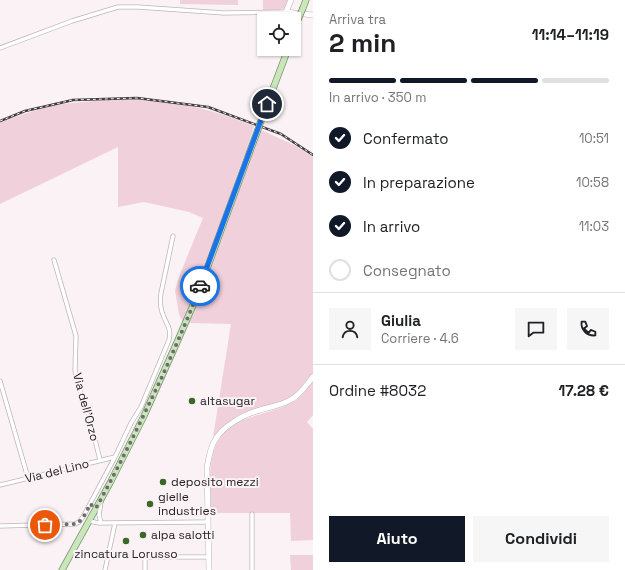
<!DOCTYPE html>
<html lang="it">
<meta charset="utf-8">
<style>
body{margin:0;font-family:"Space Grotesk",sans-serif;background:#f6f6f6;color:#202124;height:100vh;display:flex;flex-direction:column;font-size:15px;white-space:nowrap}
*{box-sizing:border-box;margin:0}
p{font-size:13px;color:#757577}
.icon{flex:none;width:22px;height:22px;fill:none;stroke:currentColor;stroke-width:2;stroke-linecap:round;stroke-linejoin:round}
.map{position:relative;flex:1;overflow:hidden}
.sheet{display:flex;flex-direction:column;background:#fff;width:312px}
.sheet>*{flex:none}
.buttons{position:absolute;left:257px;top:12px;display:grid;gap:8px}
.buttons a{display:grid;place-items:center;width:44px;height:44px;border-radius:0px;background:#fff;box-shadow:0 1px 3px #0004;font-size:20px}
.pin{position:absolute;display:grid;place-items:center;width:34px;height:34px;color:#fff;margin:-17px;border:2px solid #fff;border-radius:50%;box-shadow:0 1px 4px #0007}
.courier{position:absolute;display:grid;place-items:center;width:40px;height:40px;margin:-20px;border:3px solid #1a73e8;border-radius:50%;background:#fff;color:#222;box-shadow:0 1px 5px #0007}
.summary em{font-style:normal;font-weight:700}
.summary div{display:flex;flex-direction:column-reverse}
.summary{display:flex;align-items:center;justify-content:space-between;height:68px;padding:0 16px}
h1{font-size:26px;font-weight:700;line-height:30px}
.bar{display:grid;grid-template-columns:repeat(4,1fr);gap:6px 4px;align-content:center;height:48px;padding:0 16px}
.bar i{height:5px;border-radius:3px;background:#e0e0e0}
.bar .active{background:#111827}
.bar p{grid-column:span 4}
.line{display:flex;align-items:center;gap:10px;padding:0 16px;border-top:1px solid #e0e0e0}
.line div{flex:1}
.round{display:grid;place-items:center;flex:none;width:42px;height:42px;border-radius:0px;background:#f6f6f6}
ol{padding:0 16px;list-style:none}
li{display:flex;align-items:center;gap:12px;height:44px}
li p{margin-inline-start:auto}
li .icon{padding:4px;border-radius:50%;background:#111827;color:#fff;stroke-width:4}
li:last-child{color:#757577}
li i{width:22px;height:22px;border:2px solid #e0e0e0;border-radius:50%}
.button{display:flex;gap:8px;margin-top:auto;padding:8px 16px}
.button a{flex:1;height:46px;border-radius:0px;background:#111827;color:#fff;font-size:16px;font-weight:700;line-height:46px;text-align:center}
.button a+a{background:#f6f6f6;color:#202124}
main{display:flex;flex:1;min-height:0}
.map>svg:first-child{display:block}
.green{fill:#f0d0db}
.lines{fill:none;stroke-linecap:round;stroke-linejoin:round}
.street-casing{stroke:#bdb5b7;stroke-width:5}
.secondary-casing{stroke:#bdb5b7;stroke-width:6}
.primary-casing{stroke:#78966a;stroke-width:7}
.street{stroke:#fff;stroke-width:3.5}
.secondary{stroke:#fff;stroke-width:5}
.primary{stroke:#c9e6bc;stroke-width:5.5}
.rail-casing{stroke:#403c3d;stroke-width:2.5}
.rail{stroke:#fbf2f5;stroke-width:1;stroke-dasharray:3;stroke-linecap:butt}
.primary-bridge-casing{stroke:#78966a;stroke-width:7;stroke-linecap:butt}
.primary-bridge{stroke:#c9e6bc;stroke-width:5.5}
.done{stroke:#706b6c;stroke-width:4;stroke-dasharray:0 7.2}
.route{stroke:#1a73e8;stroke-width:5}
.poi-dot{fill:#3b6826;stroke:#fbf2f5;stroke-width:1.5}
.labels{text-anchor:middle;stroke-width:4;stroke-linejoin:round;paint-order:stroke}
.poi-label{font-size:12px;fill:#252223;stroke:#fbf2f5;text-anchor:start}
.street-label{font-size:12px;fill:#252223;stroke:#fbf2f5}
</style>
<main>
<div class="map">
<svg width="313" height="570" viewBox="0 0 313 570">
<rect width="100%" height="100%" fill="#fbf2f5"/>
<path class="green" d="M180,0H238V5L180,4Z
M263,0H288L285,8L275,11H263Z
M115,99C139,100 165,101 189,106C212,110 233,118 254,126L246,154L243,158L221,222L183,322L179,314L175,291L180,274L203,218L189,212L144,202L118,207V147L0,204V122L52,105Z
M259,129L296,146L313,157V373L297,392L288,399L237,416L213,437L231,324L189,323L227,224Z
M313,380V415L307,422L313,429V540L291,541L290,513H211C211,495 208,476 212,458C222,411 263,420 295,401C302,396 308,387 313,380Z
M290,555H313V570H291Z"/>
<g class="lines">
<g class="street-casing">
<path id="street" d="M0,48L72,21L118,7H138L224,13L286,12
M54,260L76,336L75,370L77,383L88,411L100,460
M0,381L28,478
M0,485L115,457
M101,502L99,515L101,523
M252,514V570
M89,521L99,523L208,522
M0,526L75,524L79,522L83,517L115,457L131,423L141,407L169,340C172,327 165,323 162,312C160,306 160,300 161,293L173,236
M105,570L115,523
M145,570V557H209"/>
</g>
<g class="secondary-casing">
<path id="secondary" d="M291,0L286,12L313,15
M209,570L207,467C209,458 210,448 215,440C223,426 244,414 260,410C270,407 283,405 292,399C301,394 307,384 313,377"/>
</g>
<g class="primary-casing">
<path id="primary" d="M303,8L306,0
M294,31L297,22
M262,118L288,49
M62,570L110,483L144,416L178,340L197,296L257,132"/>
</g>
<use href="#street" class="street"/>
<use href="#secondary" class="secondary"/>
<use href="#primary" class="primary"/>
<g class="rail-casing">
<path id="rail" d="M0,121L25,111L73,100L137,98L208,107L281,134L313,155"/>
</g>
<use href="#rail" class="rail"/>
<g class="primary-bridge-casing">
<path id="primary-bridge" d="M297,22L303,8
M257,132L262,118"/>
</g>
<use href="#primary-bridge" class="primary-bridge"/>
</g>
<g class="lines">
<path class="done" d="M45,525L76,524C83,520 87,511 90,504L96,508C120,465 141,421 162,377C175,347 189,317 200,286"/>
<path class="route" d="M200,286L267,104"/>
</g>
<g class="poi-dot">
<circle cx="192" cy="401" r="4"/>
<circle cx="163" cy="482" r="4"/>
<circle cx="150" cy="504" r="4"/>
<circle cx="143" cy="535" r="4"/>
<circle cx="126" cy="541" r="4"/>
</g>
<g class="labels">
<g class="poi-label">
<text x="200" y="405">altasugar</text>
<text x="171" y="486">deposito mezzi</text>
<text x="158" y="501">gielle<tspan x="158" dy="14">industries</tspan></text>
<text x="151" y="539">alpa salotti</text>
<text x="126" y="558" text-anchor="middle">zincatura Lorusso</text>
</g>
<g class="street-label">
<text transform="translate(86 407) rotate(75)" y="4">Via dell'Orzo</text>
<text transform="translate(57 471) rotate(-14)" y="4">Via del Lino</text>
</g>
</g>
</svg>
<div class="buttons">
<a><svg class="icon" aria-label="locate" viewBox="0 0 24 24"><circle cx="12" cy="12" r="6"/><path d="M12 2v4M12 18v4M2 12h4M18 12h4"/></svg></a>
</div>
<div class="pin" style="left:45px;top:525px;background:#ea580c"><svg class="icon" aria-label="bag" viewBox="0 0 24 24"><path d="M5 8h14l-1 12H6zM9 8a3 3 0 0 1 6 0"/></svg></div>
<div class="pin" style="left:267px;top:104px;background:#1f2937"><svg class="icon" aria-label="home" viewBox="0 0 24 24"><path d="M3 11l9-7 9 7M6 9v11h12V9"/></svg></div>
<div class="courier" style="left:200px;top:286px"><svg class="icon" aria-label="car" viewBox="0 0 24 24"><path d="M5 17H2v-5l4-1 3-4h7l3 4 3 1v5h-3M9 17h6M6 11h13"/><circle cx="7" cy="17" r="2"/><circle cx="17" cy="17" r="2"/></svg></div>
</div>
<section class="sheet">
<div class="summary"><div><h1>2 min</h1><p>Arriva tra</p></div><em>11:14–11:19</em></div>
<div class="bar"><i class="active"></i><i class="active"></i><i class="active"></i><i></i><p>In arrivo · 350 m</p></div>
<ol>
<li><svg class="icon" aria-label="check" viewBox="0 0 24 24"><path d="M5 12l5 5 9-10"/></svg>Confermato<p>10:51</p></li>
<li><svg class="icon" aria-label="check" viewBox="0 0 24 24"><path d="M5 12l5 5 9-10"/></svg>In preparazione<p>10:58</p></li>
<li><svg class="icon" aria-label="check" viewBox="0 0 24 24"><path d="M5 12l5 5 9-10"/></svg>In arrivo<p>11:03</p></li>
<li><i></i>Consegnato</li>
</ol>
<div class="line" style="height:72px"><a class="round"><svg class="icon" aria-label="person" viewBox="0 0 24 24"><circle cx="12" cy="8" r="4"/><path d="M4 21q1-7 8-7t8 7"/></svg></a><div><b>Giulia</b><p>Corriere · 4.6</p></div><a class="round"><svg class="icon" aria-label="chat" viewBox="0 0 24 24"><path d="M4 5h16v11H9l-5 4z"/></svg></a><a class="round"><svg class="icon" aria-label="phone" viewBox="0 0 24 24"><path d="M5 4h4l2 5-3 2q2 4 5 5l2-3 5 2v4C11 20 4 13 5 4z"/></svg></a></div>
<div class="line" style="height:52px"><div>Ordine #8032</div><b>17.28 €</b></div>
<div class="button"><a>Aiuto</a><a>Condividi</a></div>
</section>
</main>
